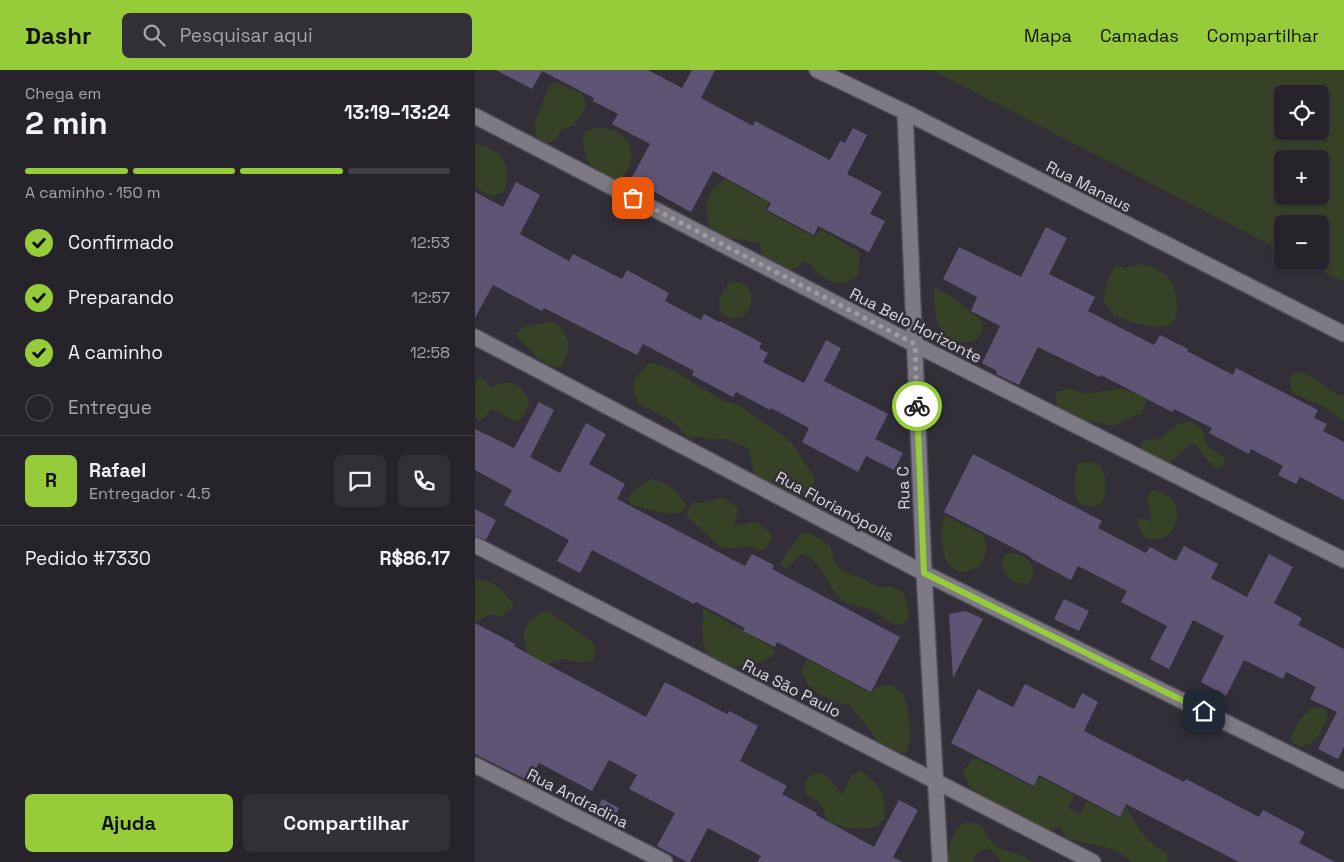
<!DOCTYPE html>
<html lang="pt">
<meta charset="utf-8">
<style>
body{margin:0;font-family:"Space Grotesk",sans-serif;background:#322f37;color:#f1f3f6;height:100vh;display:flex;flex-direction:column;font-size:19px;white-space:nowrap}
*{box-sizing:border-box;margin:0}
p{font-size:16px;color:#a4a4a9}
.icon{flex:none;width:28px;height:28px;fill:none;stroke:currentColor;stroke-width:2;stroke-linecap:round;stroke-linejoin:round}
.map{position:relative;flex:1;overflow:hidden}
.panel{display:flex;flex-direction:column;background:#26232b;width:475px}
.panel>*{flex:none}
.buttons{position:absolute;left:799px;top:15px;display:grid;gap:10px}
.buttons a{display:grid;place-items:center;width:55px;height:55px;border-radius:8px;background:#26232b;box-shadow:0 1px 4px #0004,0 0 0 1px #424047;font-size:25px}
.pin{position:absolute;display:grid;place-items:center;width:42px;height:42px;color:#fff;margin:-21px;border-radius:10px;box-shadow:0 2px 8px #0006}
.courier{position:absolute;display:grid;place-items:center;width:50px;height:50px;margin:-25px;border:4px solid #96cc3a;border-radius:50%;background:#fff;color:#222;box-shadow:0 1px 6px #0007}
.summary em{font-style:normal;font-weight:700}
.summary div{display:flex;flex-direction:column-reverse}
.summary{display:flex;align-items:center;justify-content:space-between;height:85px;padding:0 25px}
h1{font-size:32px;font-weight:700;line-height:38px}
.bar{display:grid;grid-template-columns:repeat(4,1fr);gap:8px 5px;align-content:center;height:60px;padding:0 25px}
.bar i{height:6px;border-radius:4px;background:#424047}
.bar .selected{background:#96cc3a}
.bar p{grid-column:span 4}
.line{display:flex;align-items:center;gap:12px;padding:0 25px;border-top:1px solid #424047}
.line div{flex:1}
.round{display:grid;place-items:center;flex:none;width:52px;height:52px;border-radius:8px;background:#322f37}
ol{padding:0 25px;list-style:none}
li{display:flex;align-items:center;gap:15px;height:55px}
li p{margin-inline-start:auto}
li .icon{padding:5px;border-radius:50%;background:#96cc3a;color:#111;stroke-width:4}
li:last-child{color:#a4a4a9}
li i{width:28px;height:28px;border:2px solid #424047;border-radius:50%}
.cta{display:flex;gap:10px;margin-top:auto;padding:10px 25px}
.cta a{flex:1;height:58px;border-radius:8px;background:#96cc3a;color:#111;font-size:20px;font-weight:700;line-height:58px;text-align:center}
.cta a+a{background:#322f37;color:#f1f3f6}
header{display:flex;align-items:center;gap:30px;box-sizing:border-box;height:70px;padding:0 25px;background:#96cc3a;color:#111}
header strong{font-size:24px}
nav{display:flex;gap:28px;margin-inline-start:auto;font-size:18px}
.search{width:350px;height:45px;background:#322f37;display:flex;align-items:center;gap:12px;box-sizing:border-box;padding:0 18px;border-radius:8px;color:#a4a4a9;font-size:19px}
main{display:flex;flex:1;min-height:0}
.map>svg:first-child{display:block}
.green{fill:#364226;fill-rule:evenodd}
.building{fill:#5e5574}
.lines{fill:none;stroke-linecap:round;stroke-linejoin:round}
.minor-casing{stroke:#4f4d55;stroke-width:18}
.minor{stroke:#7d7a85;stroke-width:15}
.done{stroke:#9f9da4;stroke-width:5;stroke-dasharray:0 9}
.route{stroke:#96cc3a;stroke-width:6}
.labels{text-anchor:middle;stroke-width:5;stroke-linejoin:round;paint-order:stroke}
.street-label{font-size:16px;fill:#d9d8de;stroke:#322f39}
</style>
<header>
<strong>Dashr</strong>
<div class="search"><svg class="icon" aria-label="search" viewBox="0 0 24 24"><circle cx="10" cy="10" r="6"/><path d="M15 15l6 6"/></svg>Pesquisar aqui</div>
<nav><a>Mapa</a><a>Camadas</a><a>Compartilhar</a></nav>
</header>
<main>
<section class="panel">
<div class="summary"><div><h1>2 min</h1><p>Chega em</p></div><em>13:19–13:24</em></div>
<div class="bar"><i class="selected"></i><i class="selected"></i><i class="selected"></i><i></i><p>A caminho · 150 m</p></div>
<ol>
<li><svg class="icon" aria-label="check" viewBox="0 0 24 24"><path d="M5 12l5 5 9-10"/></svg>Confirmado<p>12:53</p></li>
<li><svg class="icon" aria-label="check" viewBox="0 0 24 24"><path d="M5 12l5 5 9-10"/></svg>Preparando<p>12:57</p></li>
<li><svg class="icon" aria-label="check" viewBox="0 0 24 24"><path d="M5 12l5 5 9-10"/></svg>A caminho<p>12:58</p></li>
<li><i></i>Entregue</li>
</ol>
<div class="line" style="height:90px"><b class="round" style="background:#96cc3a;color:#111">R</b><div><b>Rafael</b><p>Entregador · 4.5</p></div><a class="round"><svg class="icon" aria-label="chat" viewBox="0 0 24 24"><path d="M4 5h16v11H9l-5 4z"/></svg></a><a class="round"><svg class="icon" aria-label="phone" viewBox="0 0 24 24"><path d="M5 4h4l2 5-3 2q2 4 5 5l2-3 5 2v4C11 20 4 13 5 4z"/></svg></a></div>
<div class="line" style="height:65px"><div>Pedido #7330</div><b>R$86.17</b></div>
<div class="cta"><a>Ajuda</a><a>Compartilhar</a></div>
</section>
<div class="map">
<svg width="869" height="792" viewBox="0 0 869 792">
<rect width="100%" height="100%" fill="#322f39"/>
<path class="green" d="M457,0H869V212L828,191H845V154H808L807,181ZM808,24H845V61H808ZM808,89H845V126H808Z
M80,12C91,15 97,22 107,22L111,36L99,55L85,61L82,69L75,72L67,73L61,68L60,52L74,16Z
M128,57C137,60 149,65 154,74C159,84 156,103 145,109C140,111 135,109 130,107C112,100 109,84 108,66L113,60Z
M0,73C27,81 39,94 29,122L17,127L0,117Z
M250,109L284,128L293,119L298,124L290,141L340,167L345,159L385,182L383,206C370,215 355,215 343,203C337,198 337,194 329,191C312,212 288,195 284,173L246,166L234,157C229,134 230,123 250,109Z
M665,194C695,199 707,221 700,249L694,255L685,257L662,254L640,246L629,232C630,218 632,207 641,195L650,198Z
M256,212C289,209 278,257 253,247C236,240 246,220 256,212Z
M459,218C473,222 483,231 494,241C499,245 505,246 507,254C511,276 477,279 466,260C459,247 459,232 459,218Z
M77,251C97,264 97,280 85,298C67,294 64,289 52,277C47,272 44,270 41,264C52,251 63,257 77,251Z
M176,292L199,301L250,332L264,335L315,371L340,408L336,423L322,429L280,409L274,379L250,369H235L228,367H213L196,350L164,334C153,313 160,306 176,292Z
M821,302C846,305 849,323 869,326V352L848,336L817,323L815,308Z
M5,308L12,312L17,318C34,307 46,312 54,331C45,364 38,348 17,339L6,350L0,348V312Z
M595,318L609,324L645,319L660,323L673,330L666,343L639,356L595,347L582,338L580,323Z
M713,352C733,356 725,368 736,379C741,383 746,384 750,389L748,397L741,398L735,393L720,374C707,377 702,390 690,395L664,383L666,373L672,370L686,369C695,360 700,353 713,352Z
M611,392H618L625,395C632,408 633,421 626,434C618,437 612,437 604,433C596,417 601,409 602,394Z
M176,409C192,411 203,422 211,435L208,442L193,444L156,435L153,428L157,422Z
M677,419C684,422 693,425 698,430C705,440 702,460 692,466C685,471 677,470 669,467L662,453L664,448L676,451L672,428Z
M249,428L263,438L259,456L281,452L293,461L297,467L292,477L285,481C268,470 262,482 247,477C244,476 215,450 212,446L214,437L219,432C231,434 238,429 249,428Z
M469,445L508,464C527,507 452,528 469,445Z
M335,463L354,475L357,482L359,490L368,502L384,507L404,517H419L428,522L432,532L434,548L429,554C416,556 409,547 398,541C388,536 378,538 368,531C352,518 348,492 328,484C320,488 318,494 311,499L305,494L312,481L327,464Z
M538,483C551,485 560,493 558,507L553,513H540C529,506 524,496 530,484Z
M0,509C18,510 30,521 39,536L28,546L13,545L0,553Z
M228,538L300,579L298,585C285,594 282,594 266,596C224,601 226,569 228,538Z
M72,540C88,553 106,561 120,575L118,591L103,592L88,589L74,594L58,595C46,569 42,553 72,540Z
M332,589L396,623L402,617L417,615L429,625L433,639L435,669L431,684L403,673L395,660L375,636L360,632L346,625L334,616L326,603Z
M840,637L848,638L853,643C849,659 842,674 825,677L818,673L816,667C822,655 827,643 840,637Z
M501,688L558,717L565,707L599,725L593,738L605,744L612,731L644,748L651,736C662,757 670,771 691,783L693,792H657C641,776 613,774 592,769L584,756L571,764L544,746L540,740L532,742L495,717L488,703L495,691Z
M385,701C400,710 408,720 409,737C410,742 410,749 407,752C399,763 366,758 355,752C349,748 351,744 348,739C345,732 337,728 331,724L329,715C342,689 357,711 367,725L377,705Z
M491,752C515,754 507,766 521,776C532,784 547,782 558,792H526C524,789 522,784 519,782C511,775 499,782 498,792H474C473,776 476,760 491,752Z"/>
<path class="building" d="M21,0H173L207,18L217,0H240L226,28L278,56L280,51L355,90L365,71L370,73L378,58L392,65L372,104L407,122L395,144L410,151L394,182L343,156L339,165L292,140L296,133L238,101L216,142L156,109L175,74L137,54L143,44L118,31L119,28L67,1L57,19Z
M41,112L65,125L45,164L94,191L98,184L147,209L152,200L194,223L190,231L226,250L229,244L244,252L245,251L287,273L284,278L293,283L288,292L329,313L351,270L366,278L349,311L413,344L400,369L428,383L419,400L391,386L383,402L327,372L334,358L296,338L295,340L261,322L258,327L217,305L219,301L168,274L162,285L69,238L67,241L18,215L0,248V122L28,137Z
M571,157L592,168L574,204L620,227L613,241L679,275L685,265L713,279L712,281L758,305L761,298L843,340L839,348L852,354L848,361L869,372V430L825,407L821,414L803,405L808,396L776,379L774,384L734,363L737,358L699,339L697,342L626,305L625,307L563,277L544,315L521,304L522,301L507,293L525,256L496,241L502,227L468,209L484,177L546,207Z
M64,332L79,340L55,387L85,403L111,353L131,364L114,394L150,414L142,429L270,496L277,484L299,495L297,499L425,567L396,622L302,572L300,577L268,561L270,558L221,532L219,534L117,480L105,503L82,491L94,470L29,435L37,420L0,400V359L39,378Z
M498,384L627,451L623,458L671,483L675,477L701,491L709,476L743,494L736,508L772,527L794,484L818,497L799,533L827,548L823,555L869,579V677L863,689L843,679L862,642L835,629L841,617L811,602L808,609L769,590L751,626L726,612L749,566L718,550L694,599L675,589L692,556L646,532L652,521L603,496L596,510L555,488L556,487L469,442Z
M0,439L21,450L11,470L0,466Z
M589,529L614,541L604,561L579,549Z
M491,541L508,549L478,608L474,544Z
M0,553L40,574L39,576L55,585L171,647L190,612L252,644L254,641L283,656L265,691L312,716L307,724L342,743L341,745L399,777L424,730L443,740L418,787L428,792H282L286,786L233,758L215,792H212L182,776L200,743L154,719L162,705L134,690L117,721L64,693L54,711L0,684Z
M550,614L599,639L607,623L623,632L609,661L709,712L711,709L784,747L788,740L830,762L824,773L860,792H764L651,734L645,747L564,705L559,716L476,673L503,619L538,637Z
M127,729L144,738L136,754L119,745Z"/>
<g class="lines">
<g class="minor-casing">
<path id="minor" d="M342,0L430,42L869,264
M430,42L449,503L465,792
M0,46L439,274L869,490
M0,267L449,503L869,711
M0,475L618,792
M0,695L190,792"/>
</g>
<use href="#minor" class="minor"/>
</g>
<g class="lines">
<path class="done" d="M158,128L440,274L442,336"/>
<path class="route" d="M442,336L449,503L729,641"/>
</g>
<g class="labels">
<g class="street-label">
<text transform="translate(614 116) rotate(27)" y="6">Rua Manaus</text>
<text transform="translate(441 255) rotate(27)" y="6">Rua Belo Horizonte</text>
<text transform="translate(428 418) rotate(-92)" y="6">Rua C</text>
<text transform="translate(360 436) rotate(28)" y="6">Rua Florianópolis</text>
<text transform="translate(317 618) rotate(27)" y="6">Rua São Paulo</text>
<text transform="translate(103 728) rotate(27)" y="6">Rua Andradina</text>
</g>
</g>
</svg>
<div class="buttons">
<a><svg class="icon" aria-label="locate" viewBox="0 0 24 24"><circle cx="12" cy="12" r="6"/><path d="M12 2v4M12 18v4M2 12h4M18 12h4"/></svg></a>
<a>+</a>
<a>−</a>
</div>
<div class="pin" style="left:158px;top:128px;background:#ea580c"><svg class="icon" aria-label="bag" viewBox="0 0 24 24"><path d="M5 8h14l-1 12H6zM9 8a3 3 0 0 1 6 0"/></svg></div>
<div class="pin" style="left:729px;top:641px;background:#1f2937"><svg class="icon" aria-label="home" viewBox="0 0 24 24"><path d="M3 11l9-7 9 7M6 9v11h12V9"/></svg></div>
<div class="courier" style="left:442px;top:336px"><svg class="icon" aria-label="bike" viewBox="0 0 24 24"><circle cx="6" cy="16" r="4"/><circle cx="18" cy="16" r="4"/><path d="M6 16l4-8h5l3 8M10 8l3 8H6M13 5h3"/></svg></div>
</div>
</main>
